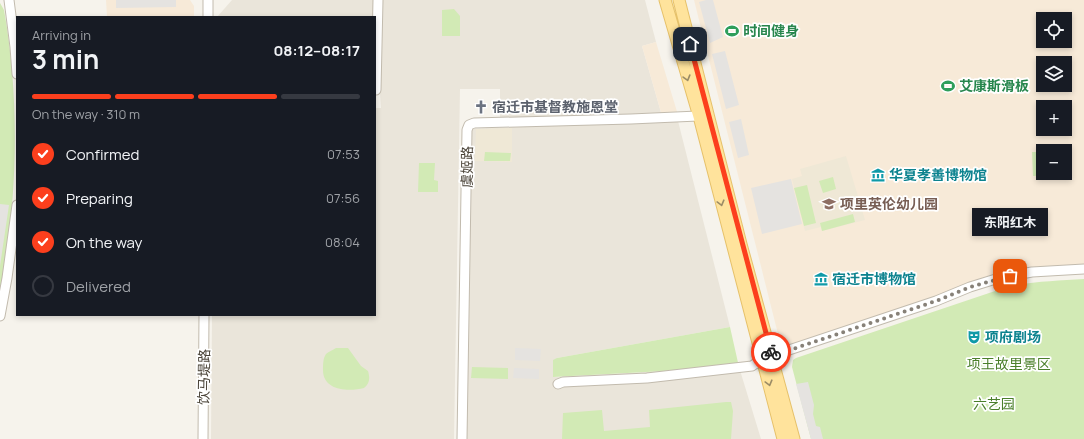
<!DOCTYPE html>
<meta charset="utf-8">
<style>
body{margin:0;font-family:Manrope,"Noto Sans SC",sans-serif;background:#242831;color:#f1f3f6;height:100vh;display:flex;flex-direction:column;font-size:15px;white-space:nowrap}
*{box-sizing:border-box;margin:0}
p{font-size:13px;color:#9ea1a6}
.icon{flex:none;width:22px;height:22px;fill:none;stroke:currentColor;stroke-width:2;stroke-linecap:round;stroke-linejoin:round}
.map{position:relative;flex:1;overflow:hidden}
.sheet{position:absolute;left:16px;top:16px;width:360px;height:300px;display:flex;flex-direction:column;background:#171b24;border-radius:0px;box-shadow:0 2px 6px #0003}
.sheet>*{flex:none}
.tools{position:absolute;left:1036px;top:12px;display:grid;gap:8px}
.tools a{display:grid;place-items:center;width:36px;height:36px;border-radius:0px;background:#171b24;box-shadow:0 2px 6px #0003;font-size:20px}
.pin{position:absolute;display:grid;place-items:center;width:34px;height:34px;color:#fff;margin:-17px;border-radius:8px;box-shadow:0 2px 6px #0006}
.courier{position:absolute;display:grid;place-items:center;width:40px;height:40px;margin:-20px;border:3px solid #fc3f1d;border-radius:50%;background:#fff;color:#222;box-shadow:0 1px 5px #0007}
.bubble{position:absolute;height:28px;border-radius:0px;background:#171b24;box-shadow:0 2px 6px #0003;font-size:13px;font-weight:700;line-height:28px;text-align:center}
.overview em{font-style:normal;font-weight:700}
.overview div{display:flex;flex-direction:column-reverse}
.overview{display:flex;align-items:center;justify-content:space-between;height:68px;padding:0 16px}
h1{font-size:26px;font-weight:700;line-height:30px}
.bar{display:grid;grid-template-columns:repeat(4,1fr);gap:6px 4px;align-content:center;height:48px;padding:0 16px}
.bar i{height:5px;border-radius:3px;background:#363941}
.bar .selected{background:#fc3f1d}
.bar p{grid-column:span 4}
ol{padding:0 16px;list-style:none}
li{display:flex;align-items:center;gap:12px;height:44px}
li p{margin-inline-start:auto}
li .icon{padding:4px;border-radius:50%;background:#fc3f1d;color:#fff;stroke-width:4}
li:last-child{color:#9ea1a6}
li i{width:22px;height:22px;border:2px solid #363941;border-radius:50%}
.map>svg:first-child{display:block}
.residential{fill:#eae5da}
.commercial{fill:#f7ead8;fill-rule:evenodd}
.education{fill:#efe8d6}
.green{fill:#d2eab5}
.parking{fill:#e5e3e0}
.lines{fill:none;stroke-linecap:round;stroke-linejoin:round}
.minor-casing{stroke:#c2bbae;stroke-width:11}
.major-casing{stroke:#e6c16a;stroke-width:13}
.minor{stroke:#fff;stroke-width:9}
.major{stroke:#ffe39c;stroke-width:11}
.oneway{stroke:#9c8c66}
.done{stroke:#878178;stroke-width:4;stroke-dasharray:0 7.2}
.route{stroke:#fc3f1d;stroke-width:5}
.labels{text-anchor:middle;stroke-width:3.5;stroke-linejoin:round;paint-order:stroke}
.leisure-label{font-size:14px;font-weight:bold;fill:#27864d;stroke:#fff;text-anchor:start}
.worship-label{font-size:14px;font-weight:bold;fill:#5b616d;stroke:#fff;text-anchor:start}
.street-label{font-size:14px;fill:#4b4439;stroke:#fff}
.culture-label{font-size:14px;font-weight:bold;fill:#0d838f;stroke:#fff;text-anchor:start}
.education-label{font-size:14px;font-weight:bold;fill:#785e54;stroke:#fff;text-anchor:start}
.park-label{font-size:14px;fill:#4a7f2a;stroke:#fff}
</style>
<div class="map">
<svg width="1084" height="439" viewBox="0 0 1084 439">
<rect width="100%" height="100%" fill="#f6f3ec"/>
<path class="residential" d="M232,0H645L656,42L642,46L662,116L500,120V89H460L454,439H211L212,315H375V108H381L375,17H217Z
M678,121L730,327L557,358L554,377L739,367L761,439H465L471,129Z"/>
<path class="commercial" d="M106,0H190L194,6V17H107Z
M694,0H1084V266L1015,271L973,281L913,305L790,345L782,341L779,338ZM1043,19H1065V41H1043ZM1043,63H1065V85H1043ZM1043,107H1065V129H1043ZM1043,151H1065V173H1043Z
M656,42L678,115L662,116L642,46Z"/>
<path class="education" d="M512,128V162L475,161L476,129Z
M846,156L865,220L822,231L821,227L805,231L792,179L802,176L800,169Z"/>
<path class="green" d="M0,3L4,10C20,97 18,203 0,290Z
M454,9L460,16V36H442V10Z
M485,152L511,153L510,161H484Z
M1032,152H1039L1040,155H1043V173H1056V175L1033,176Z
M419,163H435L434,180L438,181V192H418Z
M833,177L836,189L823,193L819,181Z
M807,185L816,223L804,226L794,188Z
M853,214L855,222L822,231L820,223Z
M1084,279V439H811L792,367L793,360L796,358L1004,288C1030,281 1057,281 1084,279Z
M730,327L739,367L553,377V360L557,358Z
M336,348H348L361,366L368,371C370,378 370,383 364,388C349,392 323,391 323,370C323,365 323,358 326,354C328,352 333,350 336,348Z
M472,367L508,368V379L471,378Z
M726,402H731L733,411L731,439H562L563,413L602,410L604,431L650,427L649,410Z"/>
<path class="parking" d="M116,0H176V7L116,8Z
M706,0H713L723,37L710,43L699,2Z
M725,51L739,105L726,109L712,54Z
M741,119L749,155L738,158L729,122Z
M791,179L802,224L762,234L751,188Z
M0,204L9,205L0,266Z
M515,348L541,349L540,361L515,360Z
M514,368L539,369V379L513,378Z
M808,382L814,405L813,414L816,426L820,427L823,439H811L796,384Z"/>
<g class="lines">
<g class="minor-casing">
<path id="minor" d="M9,0L15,47L17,74
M208,17V0
M376,90L378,0
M0,316L7,278L17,205
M558,384L563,382L647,378L752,366L762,359L936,301L970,287L999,278L1032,272L1084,269
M203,439L204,315
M462,439L467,130L469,125L474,123L631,119L698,116"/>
</g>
<g class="major-casing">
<path id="major" d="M665,0L700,120L783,439
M679,0L741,244L794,439"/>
</g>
<use href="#minor" class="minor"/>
<use href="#major" class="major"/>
</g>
<defs><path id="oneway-chevron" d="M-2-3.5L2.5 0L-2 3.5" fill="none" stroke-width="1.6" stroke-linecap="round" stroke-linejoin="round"/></defs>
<g class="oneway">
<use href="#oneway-chevron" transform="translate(687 78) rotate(74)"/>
<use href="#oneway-chevron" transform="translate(721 203) rotate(75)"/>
<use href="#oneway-chevron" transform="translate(769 383) rotate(75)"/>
</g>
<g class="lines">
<path class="done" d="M771,352L772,356L936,301L970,287L1010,276"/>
<path class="route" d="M690,44L771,352"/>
</g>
<defs>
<g id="stadium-bare" transform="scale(1.08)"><path d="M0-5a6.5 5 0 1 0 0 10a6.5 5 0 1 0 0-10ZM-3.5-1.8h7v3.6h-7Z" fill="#2e9e5b" stroke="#fff" stroke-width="2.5" paint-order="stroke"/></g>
<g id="church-bare" transform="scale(1.08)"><path d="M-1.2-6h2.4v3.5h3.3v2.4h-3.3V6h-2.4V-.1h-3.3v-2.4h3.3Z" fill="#6b7280" stroke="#fff" stroke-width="2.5" paint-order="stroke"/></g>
<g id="museum-bare" transform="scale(1.08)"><path d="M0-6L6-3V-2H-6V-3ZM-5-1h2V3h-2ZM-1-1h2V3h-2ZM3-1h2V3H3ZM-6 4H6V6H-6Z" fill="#0f9aa8" stroke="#fff" stroke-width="2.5" paint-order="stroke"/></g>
<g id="school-bare" transform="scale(1.08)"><path d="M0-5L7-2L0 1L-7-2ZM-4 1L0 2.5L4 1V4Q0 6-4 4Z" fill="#8d6e63" stroke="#fff" stroke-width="2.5" paint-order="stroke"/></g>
<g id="theatre-bare" transform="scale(1.08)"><path d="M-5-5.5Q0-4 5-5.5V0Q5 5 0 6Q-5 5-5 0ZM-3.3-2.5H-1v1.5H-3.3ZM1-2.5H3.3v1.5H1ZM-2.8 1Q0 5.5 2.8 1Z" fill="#0f9aa8" stroke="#fff" stroke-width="2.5" paint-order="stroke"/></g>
</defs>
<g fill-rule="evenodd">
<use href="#stadium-bare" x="732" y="31"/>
<use href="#stadium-bare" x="948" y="86"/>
<use href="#church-bare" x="481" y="107"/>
<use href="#museum-bare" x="878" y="175"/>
<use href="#school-bare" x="829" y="204"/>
<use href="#museum-bare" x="821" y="279"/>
<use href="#theatre-bare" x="974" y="337"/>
</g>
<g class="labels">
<g class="leisure-label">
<text x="743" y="36">时间健身</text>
<text x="959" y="91">艾康斯滑板</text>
</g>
<g class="worship-label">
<text x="492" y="112">宿迁市基督教施恩堂</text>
</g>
<g class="street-label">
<text transform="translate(467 167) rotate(-89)" y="5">虞姬路</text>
<text transform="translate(204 377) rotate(-89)" y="5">饮马堤路</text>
</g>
<g class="culture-label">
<text x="889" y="180">华夏孝善博物馆</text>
<text x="832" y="284">宿迁市博物馆</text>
<text x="985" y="342">项府剧场</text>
</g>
<g class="education-label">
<text x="840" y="209">项里英伦幼儿园</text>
</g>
<g class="park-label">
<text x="1009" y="369">项王故里景区</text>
<text x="994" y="409">六艺园</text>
</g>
</g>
</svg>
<div class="tools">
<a><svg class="icon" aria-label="locate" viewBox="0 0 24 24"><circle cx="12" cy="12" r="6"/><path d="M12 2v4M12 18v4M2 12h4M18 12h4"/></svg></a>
<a><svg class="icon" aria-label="layers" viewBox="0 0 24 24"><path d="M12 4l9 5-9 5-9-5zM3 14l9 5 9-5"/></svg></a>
<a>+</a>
<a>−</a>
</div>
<div class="pin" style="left:1010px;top:276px;background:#ea580c"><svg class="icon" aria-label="bag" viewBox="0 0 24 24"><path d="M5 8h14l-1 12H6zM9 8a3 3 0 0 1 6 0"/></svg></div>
<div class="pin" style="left:690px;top:44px;background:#1f2937"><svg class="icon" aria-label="home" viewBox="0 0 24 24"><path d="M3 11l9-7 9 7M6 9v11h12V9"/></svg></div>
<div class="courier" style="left:771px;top:352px"><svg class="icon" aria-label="bike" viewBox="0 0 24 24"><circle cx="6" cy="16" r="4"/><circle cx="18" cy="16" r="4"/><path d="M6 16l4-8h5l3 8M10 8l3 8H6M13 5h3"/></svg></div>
<div class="bubble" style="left:972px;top:208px;width:76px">东阳红木</div>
<section class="sheet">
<div class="overview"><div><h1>3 min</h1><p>Arriving in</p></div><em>08:12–08:17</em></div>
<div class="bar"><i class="selected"></i><i class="selected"></i><i class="selected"></i><i></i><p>On the way · 310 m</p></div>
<ol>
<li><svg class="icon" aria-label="check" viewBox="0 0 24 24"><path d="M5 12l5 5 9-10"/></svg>Confirmed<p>07:53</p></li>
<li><svg class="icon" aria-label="check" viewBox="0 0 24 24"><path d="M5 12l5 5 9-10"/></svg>Preparing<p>07:56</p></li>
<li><svg class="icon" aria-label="check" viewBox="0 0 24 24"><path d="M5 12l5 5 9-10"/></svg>On the way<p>08:04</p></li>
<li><i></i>Delivered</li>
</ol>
</section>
</div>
